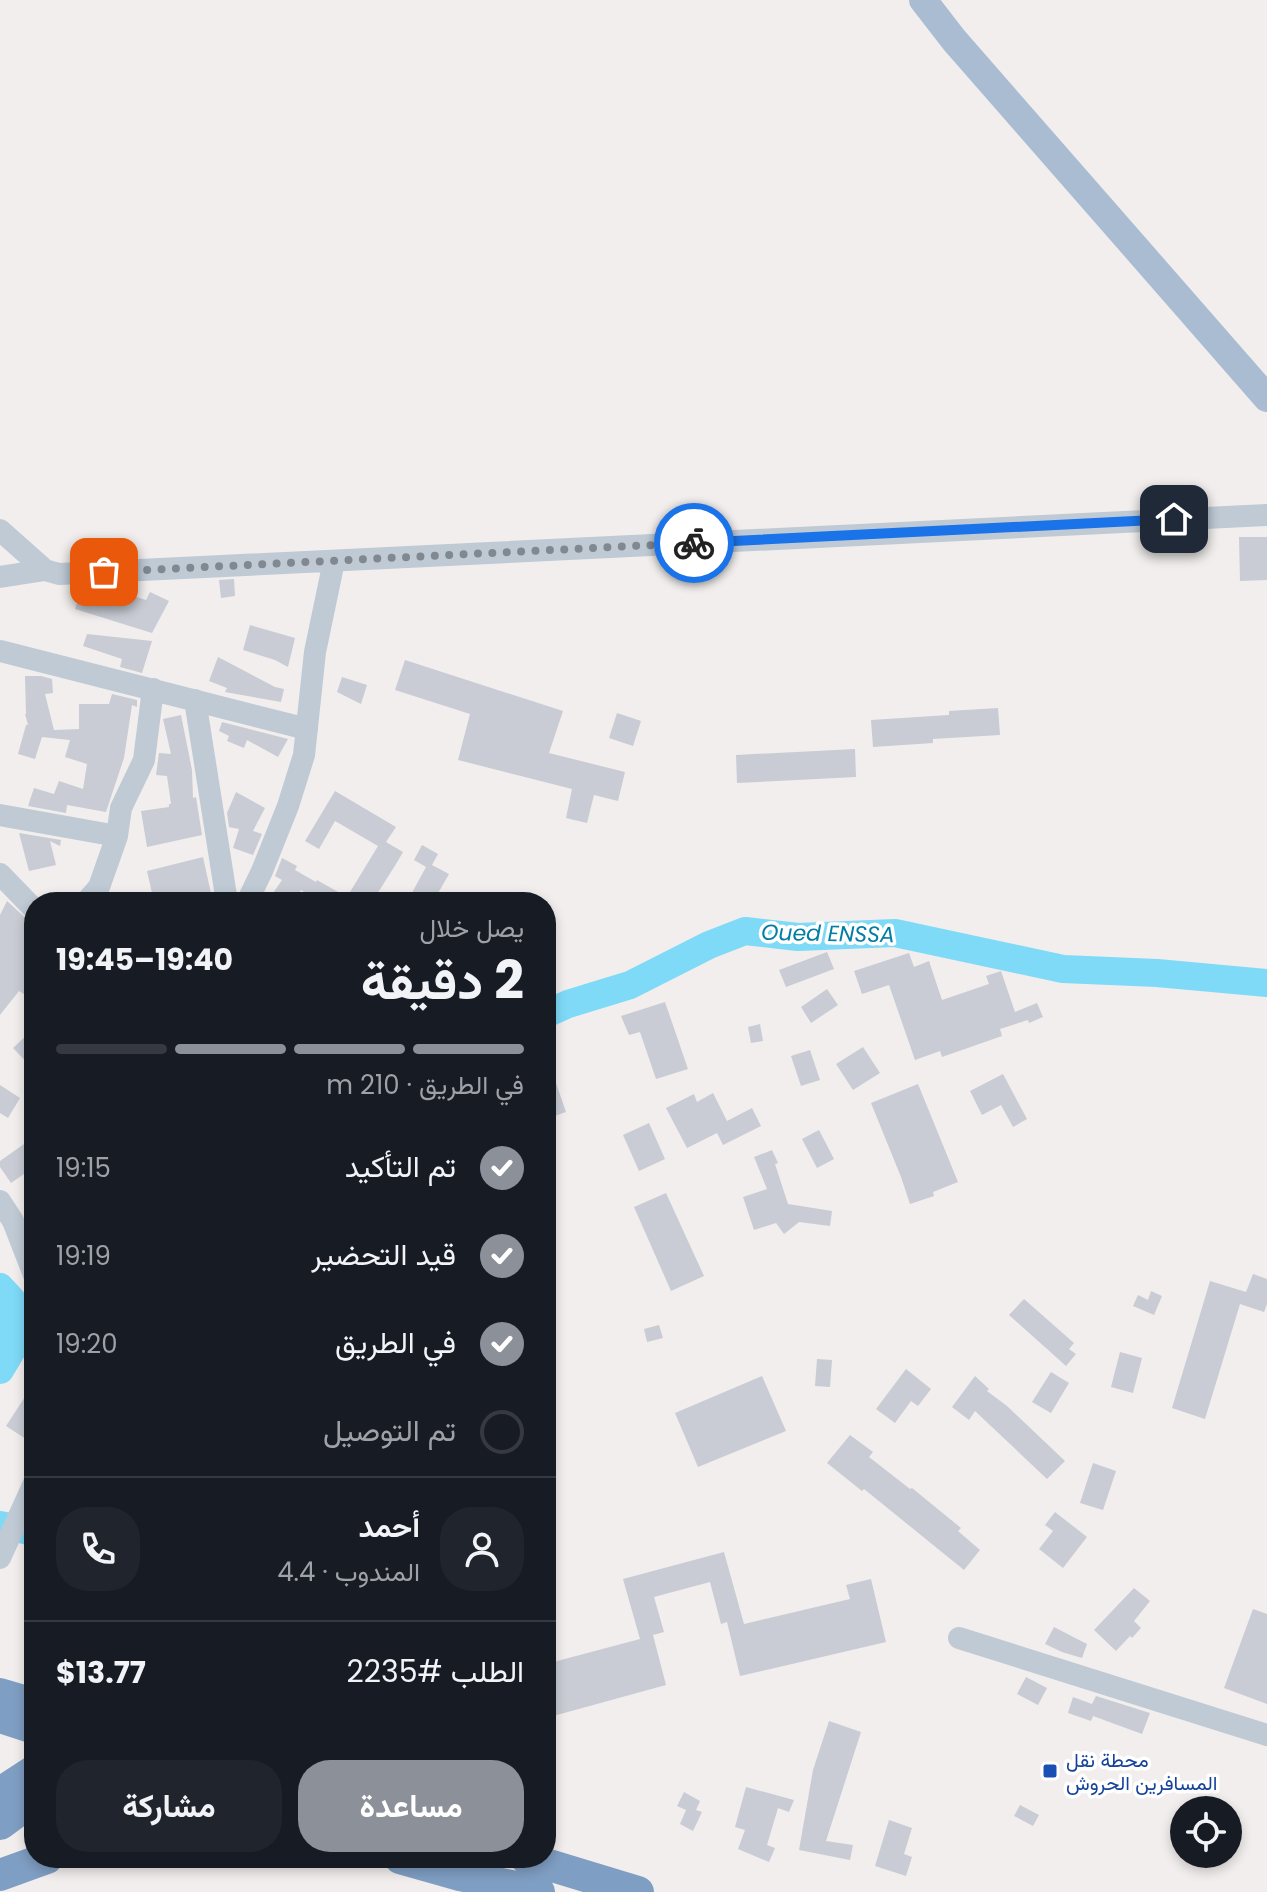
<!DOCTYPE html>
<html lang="ar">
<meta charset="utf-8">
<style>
body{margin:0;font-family:Poppins,Vazirmatn,sans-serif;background:#20242c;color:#f1f3f6;direction:rtl;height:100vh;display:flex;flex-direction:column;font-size:30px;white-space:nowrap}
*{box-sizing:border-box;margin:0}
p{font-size:26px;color:#9ea1a6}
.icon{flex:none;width:44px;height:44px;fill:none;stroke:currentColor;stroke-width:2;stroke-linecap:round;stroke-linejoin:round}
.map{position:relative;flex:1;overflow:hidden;direction:ltr}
.side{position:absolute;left:24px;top:892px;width:532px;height:976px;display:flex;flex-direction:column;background:#171b24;border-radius:32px;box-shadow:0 4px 12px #0003;direction:rtl}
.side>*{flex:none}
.fabs{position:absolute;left:1170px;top:1796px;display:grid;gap:16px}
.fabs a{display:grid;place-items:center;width:72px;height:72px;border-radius:50%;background:#171b24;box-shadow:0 4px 12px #0003;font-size:40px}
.pin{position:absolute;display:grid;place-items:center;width:68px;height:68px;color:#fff;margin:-34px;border-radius:16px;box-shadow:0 4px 12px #0006}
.courier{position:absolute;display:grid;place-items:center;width:80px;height:80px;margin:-40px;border:6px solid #1a73e8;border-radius:50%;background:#fff;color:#222;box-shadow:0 2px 10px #0007}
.summary em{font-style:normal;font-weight:700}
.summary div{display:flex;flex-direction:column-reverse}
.summary{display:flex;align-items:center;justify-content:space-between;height:136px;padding:0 32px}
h1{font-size:52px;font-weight:700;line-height:60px}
.bar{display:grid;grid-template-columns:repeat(4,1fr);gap:12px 8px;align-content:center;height:96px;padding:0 32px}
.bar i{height:10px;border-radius:6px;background:#363941}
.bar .on{background:#8c9099}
.bar p{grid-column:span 4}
.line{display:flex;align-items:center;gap:20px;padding:0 32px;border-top:2px solid #363941}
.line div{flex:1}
.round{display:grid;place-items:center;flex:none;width:84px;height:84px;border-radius:32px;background:#20242c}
ol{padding:0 32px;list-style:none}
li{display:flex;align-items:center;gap:24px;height:88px}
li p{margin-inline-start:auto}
li .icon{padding:8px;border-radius:50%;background:#8c9099;color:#fff;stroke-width:4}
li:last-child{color:#9ea1a6}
li i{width:44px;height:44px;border:4px solid #363941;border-radius:50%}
.action{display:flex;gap:16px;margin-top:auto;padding:16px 32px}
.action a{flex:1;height:92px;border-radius:32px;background:#8c9099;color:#fff;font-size:32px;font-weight:700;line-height:92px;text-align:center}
.action a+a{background:#20242c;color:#f1f3f6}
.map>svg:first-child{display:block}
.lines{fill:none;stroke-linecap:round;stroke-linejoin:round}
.river{stroke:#7edaf7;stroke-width:28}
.building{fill:#c9ccd4}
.minor{stroke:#bfcad5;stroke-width:22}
.major{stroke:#aabcd1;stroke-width:28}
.highway{stroke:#7f9ec3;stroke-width:32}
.done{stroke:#818890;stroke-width:8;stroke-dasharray:0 14.4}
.route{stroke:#1a73e8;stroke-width:10}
.transit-dot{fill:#1a4fb4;stroke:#fff;stroke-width:3}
.labels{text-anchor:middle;stroke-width:7;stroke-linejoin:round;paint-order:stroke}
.transit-label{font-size:20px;fill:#164399;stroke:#fff;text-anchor:start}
.water-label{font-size:22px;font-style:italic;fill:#027da4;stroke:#fff}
</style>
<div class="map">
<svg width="1267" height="1892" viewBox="0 0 1267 1892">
<rect width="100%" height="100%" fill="#f1eeed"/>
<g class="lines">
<path class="river" d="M546,1014L568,1004L630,985L709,945L745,931L798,937L895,933L1063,969L1157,973L1267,983
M0,1287L12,1300V1350L0,1370
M0,1525L34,1532"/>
</g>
<path class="building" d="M1239,537H1267V580L1240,581Z
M234,579L235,596L221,598L219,580Z
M104,586L146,600L150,592L169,601L152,633L75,609L82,587Z
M250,625L295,638L288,667L275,660L243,650Z
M87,634L152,641L142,673L120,667L122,659L83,646Z
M218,657L275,687L284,689L281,702L225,692L227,688L209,681Z
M405,660L563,711L549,753L625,772L618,801L594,795L587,823L566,818L572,789L458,760L470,714L395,690Z
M25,676H41L52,679L53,693L45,694L54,730L79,729V704H109L112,694L137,700V707L132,705L124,758L106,812L67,805L66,813L28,806L34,788L54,794L59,781L83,789L87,764L65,757L70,740L42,737L35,759L18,754L26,725H28L25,714H26Z
M342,677L367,685L361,704L337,692Z
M998,708L1000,735L933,739V743L873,747L871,720L949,715V711Z
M617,713L641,721L633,746L609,738Z
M181,715L192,770L193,798L196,797L202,835L147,847L141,811L169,807V804H171L167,776L156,775L159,753L171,754L163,719Z
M222,722L288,739L278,757L247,740L244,748L227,741L229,736L219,731Z
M855,749L856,777L737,783L736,755Z
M335,791L396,827L386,842L403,852L396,864L372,902H321L301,890L293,902H267L282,880L275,876L282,858L297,866L295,870L316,882L317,880L347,897L378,846L335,821L319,849L305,841Z
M236,792L265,808L253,831L262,834L253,855L233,848L239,829L229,827L227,813Z
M19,833L61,840L60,846L50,841L56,865L29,871Z
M422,845L438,854L432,865L449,874L433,902H407L426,867L414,860Z
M203,857L212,898L196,902H154L147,871Z
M7,901L30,922L28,926L34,930V977L24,994L19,991L0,1015V915Z
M827,952L834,969L786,987L779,970Z
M909,953L914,967L929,961L942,1000L989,984L986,976L1001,971L1015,1012L1037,1003L1043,1017L1029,1023L1028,1020L1000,1029L1002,1036L942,1057L940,1051L915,1060L889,985L862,994L854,971Z
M827,989L838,1005L811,1023L801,1007Z
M665,1002L688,1069L656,1079L640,1032L629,1035L621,1016Z
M760,1024L763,1041L751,1043L748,1027Z
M34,1028V1070L13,1048Z
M863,1047L880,1073L853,1090L836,1064Z
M810,1050L820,1080L801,1086L791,1056Z
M546,1060H548L566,1112L546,1119Z
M1003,1074L1027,1119L1013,1127L1001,1105L982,1115L970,1091Z
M918,1084L958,1182L933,1192L934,1196L910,1204L901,1177L871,1103Z
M0,1085L20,1098L8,1118L0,1113Z
M713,1093L727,1121L752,1108L761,1126L723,1145L717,1133L687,1148L666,1108L694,1094L697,1102Z
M649,1123L665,1159L639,1171L623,1135Z
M819,1130L834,1159L817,1168L802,1139Z
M34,1137V1167L11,1183L0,1167V1161Z
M772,1150L778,1163L775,1164L788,1204L832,1211L830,1226L799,1222L784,1234L776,1223L754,1230L743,1197L767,1189L754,1157Z
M666,1193L704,1276L671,1291L634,1207Z
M1253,1274L1267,1279V1304L1264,1312L1240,1304L1205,1419L1172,1408L1210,1281L1246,1292Z
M1151,1291L1162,1296L1154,1315L1133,1306L1138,1295L1148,1300Z
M1024,1299L1074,1343L1069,1349L1076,1354L1066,1366L1009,1315Z
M659,1325L663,1338L647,1342L644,1329Z
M1120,1352L1142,1358L1133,1393L1111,1387Z
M817,1359L832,1360L830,1387L815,1386Z
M906,1369L931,1389L918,1406L911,1401L895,1423L876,1409Z
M1051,1372L1069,1383L1051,1413L1032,1402Z
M762,1376L786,1431L698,1467L675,1413Z
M975,1376L989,1389L987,1391L1007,1406L1065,1461L1047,1479L975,1411L969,1420L952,1407Z
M34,1383V1427L26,1439L6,1426Z
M850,1435L873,1452L869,1457L910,1489L912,1488L961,1528L958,1531L980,1550L964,1570L864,1489L862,1491L827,1463Z
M1093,1463L1116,1471L1103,1510L1080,1503Z
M1055,1512L1087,1537L1063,1568L1039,1549L1053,1531L1045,1525Z
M724,1552L744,1624L850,1599L846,1585L871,1579L886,1642L740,1676L727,1622L721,1624L710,1582L654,1597L664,1632L653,1635L666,1685L546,1718V1664L640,1639L623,1579Z
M1134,1588L1150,1601L1134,1621L1141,1628L1132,1638L1130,1636L1116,1651L1094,1630Z
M1253,1609L1267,1614V1704L1224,1688Z
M1054,1627L1087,1644L1082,1658L1062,1652L1045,1644Z
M1026,1677L1047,1688L1038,1705L1017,1694Z
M1096,1696L1150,1713L1142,1734L1093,1716L1091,1721L1068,1713L1073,1697L1092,1704Z
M829,1721L861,1732L826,1841L853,1845L850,1860L799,1850L813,1770Z
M746,1787L794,1800L789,1812L778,1808L767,1845L775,1848L769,1862L738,1849L745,1830L735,1827Z
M684,1792L700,1801L696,1810L702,1812L693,1831L680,1824L686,1810L677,1806Z
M1020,1805L1039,1815L1033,1826L1014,1816Z
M889,1820L912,1828L904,1854L912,1857L906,1876L875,1866Z"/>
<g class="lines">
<path class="minor" d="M0,530L45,570L59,574L1267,515
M0,577L45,570
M0,651L307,729
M195,700L227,902
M0,815L117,836
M0,874L34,909
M86,902L99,887L117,836L121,808L144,760L153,689
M247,902L262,871L288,806L304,755L315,652L334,561
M0,1201L13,1221L34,1275
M0,1558L34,1483
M959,1638L1267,1735"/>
<path class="major" d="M923,0L954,40L1267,398"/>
<path class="highway" d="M0,1694L34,1704
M0,1717L34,1728
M0,1793L34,1771
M0,1824L34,1799
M400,1858L460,1875L539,1892
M526,1858L638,1892
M0,1875L47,1858"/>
</g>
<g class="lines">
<path class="done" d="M104,572L694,543"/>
<path class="route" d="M694,543L1174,519"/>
</g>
<rect class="transit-dot" x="1042" y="1763" width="16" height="16" rx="4"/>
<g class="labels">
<g class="transit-label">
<text x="1066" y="1767">محطة نقل<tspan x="1066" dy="23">المسافرين الحروش</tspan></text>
</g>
<g class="water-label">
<text transform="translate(828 933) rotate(1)" y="8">Oued ENSSA</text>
</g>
</g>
</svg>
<div class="fabs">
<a><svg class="icon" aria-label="locate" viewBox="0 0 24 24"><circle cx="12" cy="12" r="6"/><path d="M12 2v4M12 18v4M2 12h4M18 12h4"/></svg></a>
</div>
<div class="pin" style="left:104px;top:572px;background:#ea580c"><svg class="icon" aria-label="bag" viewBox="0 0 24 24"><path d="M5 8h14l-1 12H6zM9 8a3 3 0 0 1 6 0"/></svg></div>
<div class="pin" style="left:1174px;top:519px;background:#1f2937"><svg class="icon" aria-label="home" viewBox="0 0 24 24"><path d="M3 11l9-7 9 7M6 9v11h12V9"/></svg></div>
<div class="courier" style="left:694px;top:543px"><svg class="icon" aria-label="bike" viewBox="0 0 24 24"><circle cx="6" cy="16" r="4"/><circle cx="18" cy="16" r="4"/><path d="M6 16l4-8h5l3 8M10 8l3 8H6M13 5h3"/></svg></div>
<section class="side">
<div class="summary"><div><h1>2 دقيقة</h1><p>يصل خلال</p></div><em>19:40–19:45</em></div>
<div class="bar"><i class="on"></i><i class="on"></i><i class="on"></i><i></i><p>في الطريق · 210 m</p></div>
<ol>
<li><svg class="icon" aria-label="check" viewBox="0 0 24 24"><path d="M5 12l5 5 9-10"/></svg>تم التأكيد<p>19:15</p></li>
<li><svg class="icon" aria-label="check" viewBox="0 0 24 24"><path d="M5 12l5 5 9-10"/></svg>قيد التحضير<p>19:19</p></li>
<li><svg class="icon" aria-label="check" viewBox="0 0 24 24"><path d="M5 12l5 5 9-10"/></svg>في الطريق<p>19:20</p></li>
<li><i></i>تم التوصيل</li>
</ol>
<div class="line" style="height:144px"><a class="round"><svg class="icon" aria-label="person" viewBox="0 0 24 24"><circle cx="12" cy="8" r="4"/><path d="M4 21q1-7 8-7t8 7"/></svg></a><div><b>أحمد</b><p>المندوب · 4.4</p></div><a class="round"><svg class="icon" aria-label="phone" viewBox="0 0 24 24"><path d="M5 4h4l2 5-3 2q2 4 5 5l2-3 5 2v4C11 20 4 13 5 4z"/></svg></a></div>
<div class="line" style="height:104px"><div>الطلب #2235</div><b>$13.77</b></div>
<div class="action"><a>مساعدة</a><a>مشاركة</a></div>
</section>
</div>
